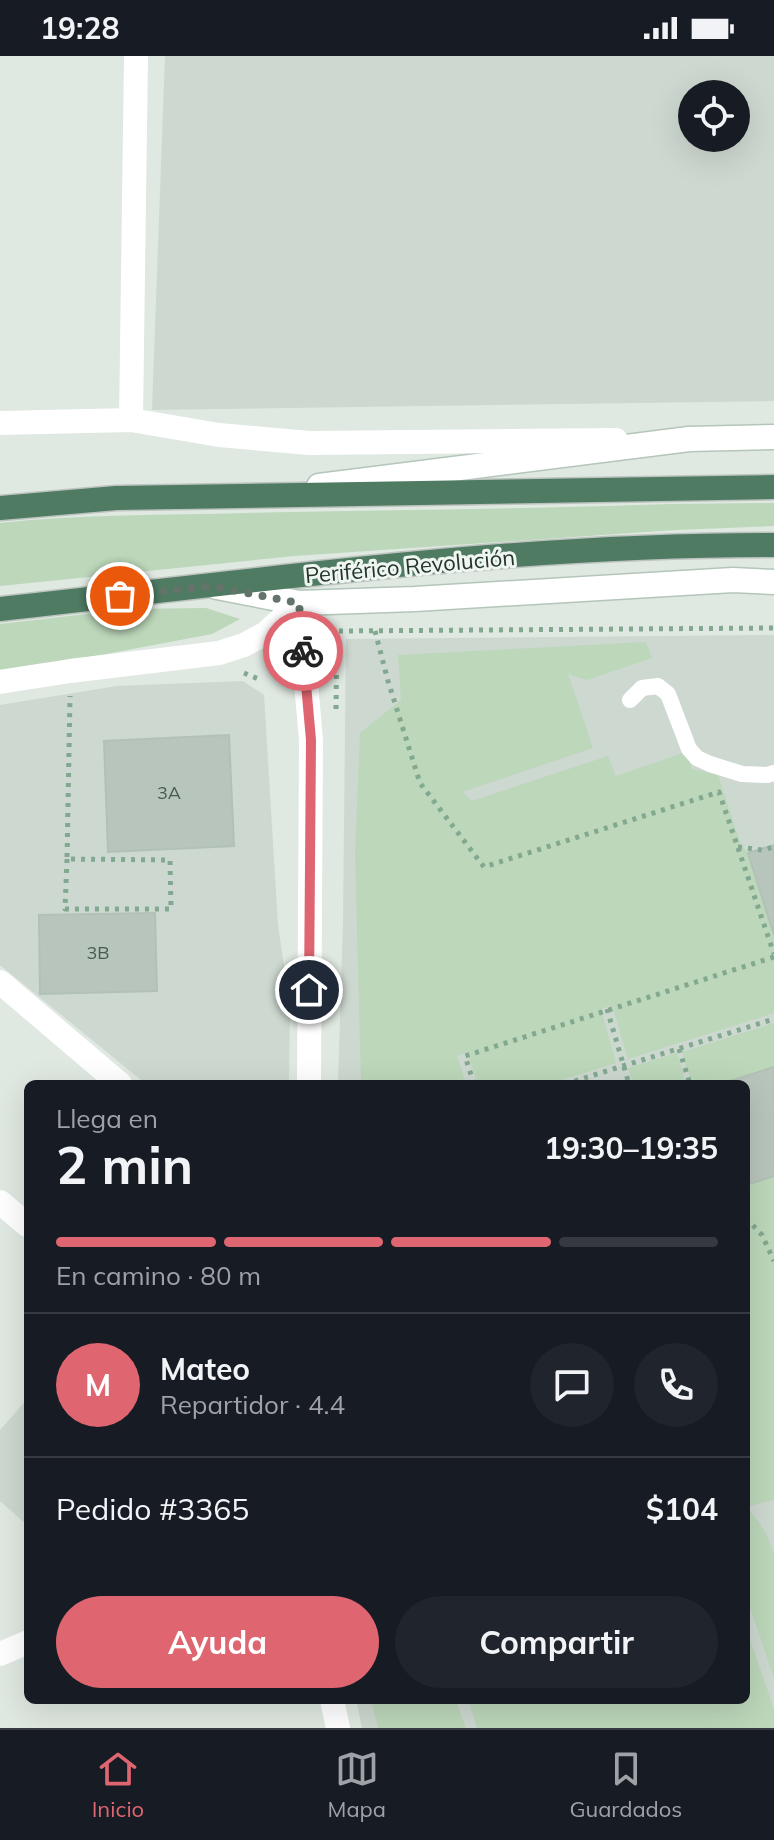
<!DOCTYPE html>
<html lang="es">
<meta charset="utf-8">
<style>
body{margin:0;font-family:Mulish,sans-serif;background:#20242c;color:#f1f3f6;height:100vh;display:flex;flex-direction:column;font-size:30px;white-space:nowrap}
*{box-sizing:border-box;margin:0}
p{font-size:26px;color:#9ea1a6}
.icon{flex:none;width:44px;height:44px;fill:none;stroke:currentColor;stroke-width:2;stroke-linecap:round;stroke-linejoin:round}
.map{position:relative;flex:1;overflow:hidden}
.details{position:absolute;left:24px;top:1024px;width:726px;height:624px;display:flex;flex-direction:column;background:#171b24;border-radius:12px;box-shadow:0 8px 32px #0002}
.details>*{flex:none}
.controls{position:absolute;left:678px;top:24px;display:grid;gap:16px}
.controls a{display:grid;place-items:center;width:72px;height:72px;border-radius:50%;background:#171b24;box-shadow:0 8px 32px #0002;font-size:40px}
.pin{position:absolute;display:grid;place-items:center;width:68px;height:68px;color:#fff;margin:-34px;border:4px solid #fff;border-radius:50%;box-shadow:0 2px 8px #0007}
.courier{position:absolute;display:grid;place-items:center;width:80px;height:80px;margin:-40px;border:6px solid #df6670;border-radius:50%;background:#fff;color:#222;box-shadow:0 2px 10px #0007}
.summary em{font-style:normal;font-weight:700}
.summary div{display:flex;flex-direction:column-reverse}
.summary{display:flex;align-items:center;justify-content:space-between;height:136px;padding:0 32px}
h1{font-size:52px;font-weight:700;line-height:60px}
.bar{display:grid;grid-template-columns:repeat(4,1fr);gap:12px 8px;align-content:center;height:96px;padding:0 32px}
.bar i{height:10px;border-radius:6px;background:#363941}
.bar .on{background:#df6670}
.bar p{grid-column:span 4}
.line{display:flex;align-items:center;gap:20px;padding:0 32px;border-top:2px solid #363941}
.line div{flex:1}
.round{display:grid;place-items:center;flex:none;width:84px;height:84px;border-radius:42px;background:#20242c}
.action{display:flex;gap:16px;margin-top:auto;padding:16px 32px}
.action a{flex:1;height:92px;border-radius:48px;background:#df6670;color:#fff;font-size:32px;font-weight:700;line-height:92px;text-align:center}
.action a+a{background:#20242c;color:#f1f3f6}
.status{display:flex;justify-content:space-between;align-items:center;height:56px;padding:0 40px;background:#171b24;direction:ltr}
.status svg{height:22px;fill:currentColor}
.tabs{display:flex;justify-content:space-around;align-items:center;height:112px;border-top:2px solid #363941;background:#171b24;font-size:22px;color:#9ea1a6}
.tabs a{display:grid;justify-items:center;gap:4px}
.tabs .on{color:#df6670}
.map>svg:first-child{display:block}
.built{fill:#cdd8d0;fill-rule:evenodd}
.green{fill:#bcd7ba}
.building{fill:#b8c5bc;stroke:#b2c1b6;stroke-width:2}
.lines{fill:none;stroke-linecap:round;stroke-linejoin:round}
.secondary-casing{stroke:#b4c6b9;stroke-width:27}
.trunk-casing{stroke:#bdc3bf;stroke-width:27}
.path{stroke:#83a890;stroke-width:5;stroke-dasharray:4 6;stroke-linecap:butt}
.service{stroke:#fff;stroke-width:16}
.minor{stroke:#fff;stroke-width:24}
.tertiary{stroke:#fff;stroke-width:24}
.secondary{stroke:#fff;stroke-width:24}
.trunk{stroke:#4e7b62;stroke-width:24}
.done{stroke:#64746a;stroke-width:8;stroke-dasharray:0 14.4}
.route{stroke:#df6670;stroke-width:10}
.labels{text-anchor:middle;stroke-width:6;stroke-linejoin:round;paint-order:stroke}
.number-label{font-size:18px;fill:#485a4e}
.street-label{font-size:22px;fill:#22362a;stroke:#eff5f0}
</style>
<div class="status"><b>19:28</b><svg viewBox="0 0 49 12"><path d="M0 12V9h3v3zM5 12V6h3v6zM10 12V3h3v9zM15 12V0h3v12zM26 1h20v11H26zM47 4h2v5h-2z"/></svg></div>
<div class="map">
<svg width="774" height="1672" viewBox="0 0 774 1672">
<rect width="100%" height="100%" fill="#dfe8e1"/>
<path class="built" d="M165,0H774V345L152,354ZM736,38V82H692V38Z
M774,579V1672H362L356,1644H746V1028H338L343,865L346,583Z
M243,625L264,639L278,869L290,952L289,1028H146L0,909V649L117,630Z
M28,1342V1470L0,1445V1374Z"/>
<path class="green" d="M672,448L774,447V470L675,474L294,500L0,530V467C82,458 166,459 248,457C390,454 531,453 672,448Z
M206,552L240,563L212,578L0,618V568L129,553Z
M646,586L652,602L587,624L568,618L593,692L462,736L472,745L608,700L616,720L686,696L692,713L718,719L741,789L748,797L774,879V957L628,1003L612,949L601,953L616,1007L549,1028H478L467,996L457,1000L466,1028H361L355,798L360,677L401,644L398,599Z
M774,967V1011L721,1028H692L682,996Z
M677,997L686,1028H633L628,1012Z
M774,1120V1444L746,1451V1129Z
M746,1452C760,1464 768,1480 774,1497V1622L746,1540Z
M746,1572L774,1653V1672H477L468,1644H746Z
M371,1644H456L466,1672H378Z"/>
<path class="building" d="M229,679L234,790L108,796L104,685Z
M774,789V879L748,797Z
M155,857L157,935L40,938L39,859Z
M774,1011V1120L746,1129V1028H721Z"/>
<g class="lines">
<g class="secondary-casing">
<path id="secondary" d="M319,430L689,383L774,381
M217,531L299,547L415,543L733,524L774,526"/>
</g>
<g class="trunk-casing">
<path id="trunk" d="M0,452L116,442L774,431
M0,553C256,525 516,488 774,489"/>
</g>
<path class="path" d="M375,575L388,625L420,727L484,811L719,736L774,898
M244,617L261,624
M336,653L337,575L774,572
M738,791L762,794L774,791
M67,803L65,853H171L170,804L67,803L70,640
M607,953L629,1028
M679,993L690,1028
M474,1028L465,1000L774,901
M565,1028L774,963
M746,1162L762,1179L774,1205"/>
<path class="service" d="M630,644L642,632L658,630L668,638L689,693L697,702L710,708L742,718L767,719L774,717"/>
<path class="minor" d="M131,364L136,0
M0,626L70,615L219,597L244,589L266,577L299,547
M0,926L120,1028
M0,1146L27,1169
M0,1598L28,1586"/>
<path class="tertiary" d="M0,367L131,364L219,379L309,387L616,384
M299,547L311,684L309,1028
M332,1644L338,1672"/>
<use href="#secondary" class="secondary"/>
<use href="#trunk" class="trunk"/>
</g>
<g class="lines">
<path class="done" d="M120,540L211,530L299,547L303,595"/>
<path class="route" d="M303,595L311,684L309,934"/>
</g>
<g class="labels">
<g class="number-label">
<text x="169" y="743">3A</text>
<text x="98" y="903">3B</text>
</g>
<g class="street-label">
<text transform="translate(410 510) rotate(-5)" y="8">Periférico Revolución</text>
</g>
</g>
</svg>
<div class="controls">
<a><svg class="icon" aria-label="locate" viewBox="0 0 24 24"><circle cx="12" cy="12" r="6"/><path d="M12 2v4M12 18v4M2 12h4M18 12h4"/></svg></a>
</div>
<div class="pin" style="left:120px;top:540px;background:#ea580c"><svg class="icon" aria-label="bag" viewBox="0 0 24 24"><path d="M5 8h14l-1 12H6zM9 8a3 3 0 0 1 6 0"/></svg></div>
<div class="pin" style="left:309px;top:934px;background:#1f2937"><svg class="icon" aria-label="home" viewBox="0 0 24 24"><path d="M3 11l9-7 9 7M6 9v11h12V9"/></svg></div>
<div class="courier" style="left:303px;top:595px"><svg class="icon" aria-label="bike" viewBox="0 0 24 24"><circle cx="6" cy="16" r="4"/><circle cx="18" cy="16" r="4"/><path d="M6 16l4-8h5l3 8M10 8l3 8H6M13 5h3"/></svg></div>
<section class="details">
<div class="summary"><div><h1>2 min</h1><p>Llega en</p></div><em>19:30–19:35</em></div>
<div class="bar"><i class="on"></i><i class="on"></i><i class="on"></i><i></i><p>En camino · 80 m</p></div>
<div class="line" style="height:144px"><b class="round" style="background:#df6670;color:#fff">M</b><div><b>Mateo</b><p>Repartidor · 4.4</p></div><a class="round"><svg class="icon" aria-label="chat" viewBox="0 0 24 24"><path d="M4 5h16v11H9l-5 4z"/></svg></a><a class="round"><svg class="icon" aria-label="phone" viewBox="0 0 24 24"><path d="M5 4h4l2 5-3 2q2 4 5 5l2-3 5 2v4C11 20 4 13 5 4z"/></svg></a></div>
<div class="line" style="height:104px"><div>Pedido #3365</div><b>$104</b></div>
<div class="action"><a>Ayuda</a><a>Compartir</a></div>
</section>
</div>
<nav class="tabs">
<a class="on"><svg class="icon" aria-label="home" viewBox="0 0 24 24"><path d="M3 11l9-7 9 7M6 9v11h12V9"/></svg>Inicio</a>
<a><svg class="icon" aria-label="map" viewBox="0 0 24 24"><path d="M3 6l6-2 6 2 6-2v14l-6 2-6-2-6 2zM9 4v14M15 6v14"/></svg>Mapa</a>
<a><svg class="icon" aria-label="saved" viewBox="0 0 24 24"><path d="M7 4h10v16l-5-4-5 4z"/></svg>Guardados</a>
</nav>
